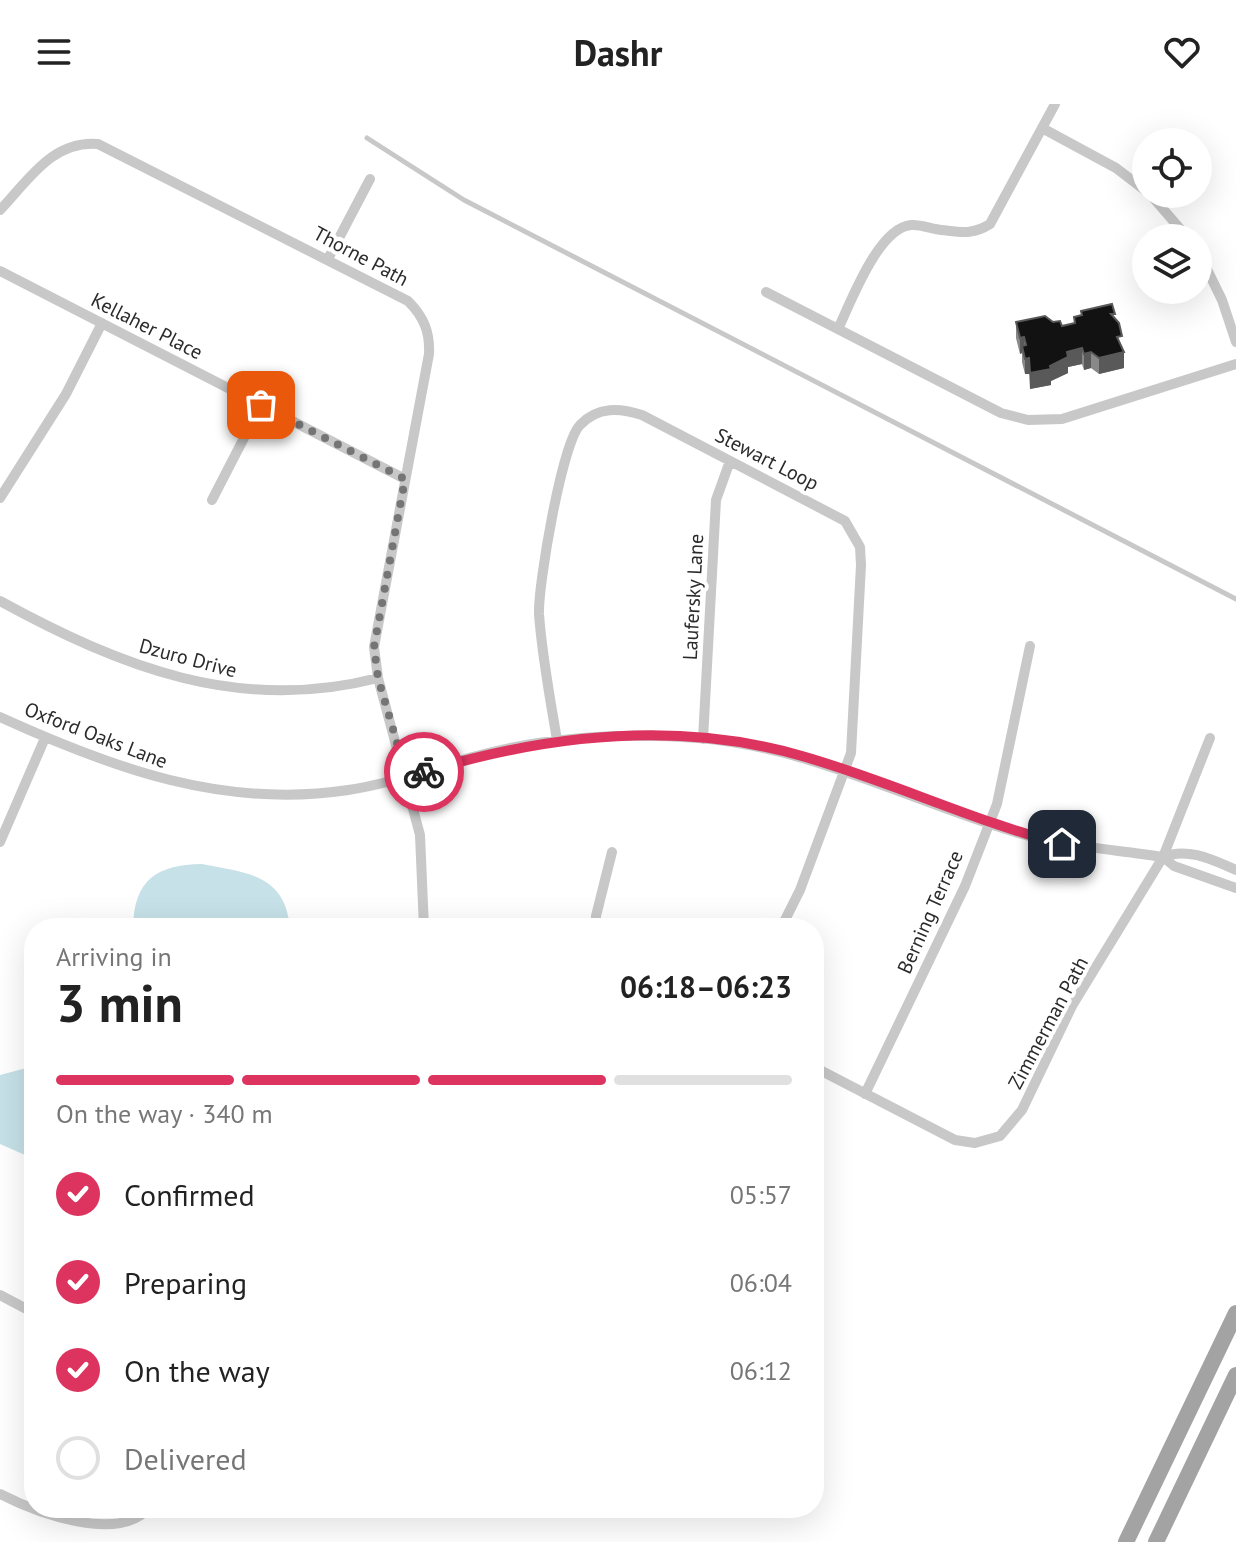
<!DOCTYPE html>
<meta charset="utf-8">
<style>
body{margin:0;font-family:"PT Sans",sans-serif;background:#f2f2f2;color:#222;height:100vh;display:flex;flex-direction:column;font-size:30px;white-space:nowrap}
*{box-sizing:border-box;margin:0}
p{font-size:26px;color:#767676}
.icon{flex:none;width:44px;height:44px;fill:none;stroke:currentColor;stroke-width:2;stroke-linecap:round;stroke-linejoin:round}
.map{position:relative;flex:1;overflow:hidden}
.panel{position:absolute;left:24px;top:814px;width:800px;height:600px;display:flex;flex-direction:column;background:#fff;border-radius:32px;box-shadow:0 8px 32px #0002}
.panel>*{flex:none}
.tools{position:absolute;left:1132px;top:24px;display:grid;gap:16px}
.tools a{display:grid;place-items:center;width:80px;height:80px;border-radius:50%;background:#fff;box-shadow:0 8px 32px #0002;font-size:40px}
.pin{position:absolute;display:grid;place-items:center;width:68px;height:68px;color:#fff;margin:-34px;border-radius:16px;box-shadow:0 4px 12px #0006}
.courier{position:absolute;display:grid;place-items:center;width:80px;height:80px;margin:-40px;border:6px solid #dc345f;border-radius:50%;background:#fff;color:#222;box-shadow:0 2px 10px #0007}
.headline em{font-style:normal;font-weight:700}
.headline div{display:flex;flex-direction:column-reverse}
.headline{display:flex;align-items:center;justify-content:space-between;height:136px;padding:0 32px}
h1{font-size:52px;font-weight:700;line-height:60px}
.bar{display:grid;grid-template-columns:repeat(4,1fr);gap:12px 8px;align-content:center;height:96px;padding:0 32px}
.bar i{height:10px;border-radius:6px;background:#e0e0e0}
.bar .current{background:#dc345f}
.bar p{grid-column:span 4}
ol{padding:0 32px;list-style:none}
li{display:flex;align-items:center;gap:24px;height:88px}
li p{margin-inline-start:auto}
li .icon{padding:8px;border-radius:50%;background:#dc345f;color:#fff;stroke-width:4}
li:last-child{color:#767676}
li i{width:44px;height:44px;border:4px solid #e0e0e0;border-radius:50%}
header{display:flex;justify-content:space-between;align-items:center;height:104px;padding:0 32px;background:#fff;font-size:36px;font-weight:700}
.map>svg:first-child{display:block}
.water{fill:#c6e1e8}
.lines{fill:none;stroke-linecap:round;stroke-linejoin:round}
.service{stroke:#c8c8c8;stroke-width:5}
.minor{stroke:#c8c8c8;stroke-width:10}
.primary{stroke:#a3a3a3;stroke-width:16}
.wall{fill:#888}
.shaded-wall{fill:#595959}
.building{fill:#121212;stroke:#595959;stroke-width:2}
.done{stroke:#757575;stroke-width:8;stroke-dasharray:0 14.4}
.route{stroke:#dc345f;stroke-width:10}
.labels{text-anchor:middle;stroke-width:8;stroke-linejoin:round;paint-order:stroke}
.street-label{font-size:20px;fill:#2b2b2b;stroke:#fff}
</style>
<header><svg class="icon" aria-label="menu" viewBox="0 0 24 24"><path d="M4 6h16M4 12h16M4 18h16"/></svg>Dashr<svg class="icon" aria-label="heart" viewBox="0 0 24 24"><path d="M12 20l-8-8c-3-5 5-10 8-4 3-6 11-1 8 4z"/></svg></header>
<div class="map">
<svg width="1236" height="1438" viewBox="0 0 1236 1438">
<rect width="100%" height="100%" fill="#fff"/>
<path class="water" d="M202,760C247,769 285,770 290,824H133C134,775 157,761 202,760Z
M34,962V1055L0,1040V971Z"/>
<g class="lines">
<path class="service" d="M367,34L464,96L1236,495"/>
<path class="minor" d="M1042,24L1116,64L1146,87
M1150,90L1188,134
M0,106C28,77 52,36 98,40L408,197C424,213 430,228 429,250L374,543L378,574L420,731L424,824
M1198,147L1222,196L1236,238
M328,155L370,75
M0,167L405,375
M766,188L1001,309L1028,316L1062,315L1236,260
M838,225C851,198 878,124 911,121C920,120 932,125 942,126C961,128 973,131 990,120L1055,0
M0,394L66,290L102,219
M212,396L261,301
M0,497C121,563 239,610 378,574
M0,613C112,664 223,705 348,686C396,679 441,660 488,649C557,632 628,629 698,634C811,643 908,696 1015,728C1064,743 1113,745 1163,753C1188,743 1213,756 1236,766
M703,635L716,396L730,357
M557,636C550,594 542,552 539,510C538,481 562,339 580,321C598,302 620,304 642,311L845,417L860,443L861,461L851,649L800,786L781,824
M0,738L45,634
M1163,753L1174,762L1236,784
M596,824V812L612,748
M814,963L955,1036L975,1039L1000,1032L1022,1006L1072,902L1163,753L1210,634
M865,990L965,782L997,700L1030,542
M0,1191L34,1209
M0,1390C41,1411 119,1438 149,1404"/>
<path class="primary" d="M1126,1438L1236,1209
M1156,1438L1236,1271"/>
</g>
<path class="wall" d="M1081,207L1115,215L1124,264L1099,270L1091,264L1084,266L1082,260L1068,263V269L1051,277V281L1030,285L1029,270H1025L1022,258V249L1020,250L1016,234V218H1053L1062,222L1074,219V213L1081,211Z"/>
<path class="shaded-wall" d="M1024,233V249L1022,242V249L1020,250V234Z
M1082,244V260L1068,263V269L1051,277V281L1030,285V269L1050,262L1067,248Z
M1091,248V264L1084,266V250Z
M1124,248V264L1099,270V254Z
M1029,254V270H1025V255Z"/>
<path class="building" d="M1112,200L1115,210H1111L1119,219L1122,232L1117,233L1124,248L1099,254L1091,248L1084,250L1082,244L1067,248L1068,253L1050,262L1051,265L1030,269L1029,254L1025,255L1022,242L1026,241L1024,233L1020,234L1016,218L1045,212L1053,218L1060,217L1062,222L1075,219L1074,213L1082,211L1081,207Z"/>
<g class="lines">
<path class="done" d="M261,301L405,375L374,543L378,574L407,673L424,668"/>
<path class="route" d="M424,668C546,631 678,616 802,652C890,677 973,717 1062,740"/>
</g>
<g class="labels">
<g class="street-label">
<text transform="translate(361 152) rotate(28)" y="7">Thorne Path</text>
<text transform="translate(147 222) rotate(27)" y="7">Kellaher Place</text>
<text transform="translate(767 355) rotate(27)" y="7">Stewart Loop</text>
<text transform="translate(693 493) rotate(-87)" y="7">Laufersky Lane</text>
<text transform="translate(188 554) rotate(15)" y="7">Dzuro Drive</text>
<text transform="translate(96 631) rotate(21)" y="7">Oxford Oaks Lane</text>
<text transform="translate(930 808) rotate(-66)" y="7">Berning Terrace</text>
<text transform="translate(1048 919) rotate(-62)" y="7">Zimmerman Path</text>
</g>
</g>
</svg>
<div class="tools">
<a><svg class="icon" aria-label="locate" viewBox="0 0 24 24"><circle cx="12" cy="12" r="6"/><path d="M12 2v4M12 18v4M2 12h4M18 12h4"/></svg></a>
<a><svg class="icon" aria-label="layers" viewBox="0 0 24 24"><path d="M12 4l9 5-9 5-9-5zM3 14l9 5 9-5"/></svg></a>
</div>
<div class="pin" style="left:261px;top:301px;background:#ea580c"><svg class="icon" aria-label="bag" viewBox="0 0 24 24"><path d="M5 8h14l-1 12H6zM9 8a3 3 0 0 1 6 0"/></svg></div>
<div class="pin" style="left:1062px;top:740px;background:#1f2937"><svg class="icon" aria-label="home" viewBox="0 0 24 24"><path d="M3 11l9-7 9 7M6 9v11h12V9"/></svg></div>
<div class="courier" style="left:424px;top:668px"><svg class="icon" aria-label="bike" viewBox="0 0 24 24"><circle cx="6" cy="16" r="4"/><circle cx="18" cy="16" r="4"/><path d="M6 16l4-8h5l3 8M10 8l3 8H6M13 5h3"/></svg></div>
<section class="panel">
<div class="headline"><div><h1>3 min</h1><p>Arriving in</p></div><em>06:18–06:23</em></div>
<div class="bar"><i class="current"></i><i class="current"></i><i class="current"></i><i></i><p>On the way · 340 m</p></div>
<ol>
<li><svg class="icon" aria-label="check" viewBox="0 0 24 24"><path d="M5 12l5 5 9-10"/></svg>Confirmed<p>05:57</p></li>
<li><svg class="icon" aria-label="check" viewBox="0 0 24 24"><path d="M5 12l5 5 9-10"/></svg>Preparing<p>06:04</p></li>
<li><svg class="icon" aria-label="check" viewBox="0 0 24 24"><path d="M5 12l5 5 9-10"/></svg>On the way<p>06:12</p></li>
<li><i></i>Delivered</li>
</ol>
</section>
</div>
